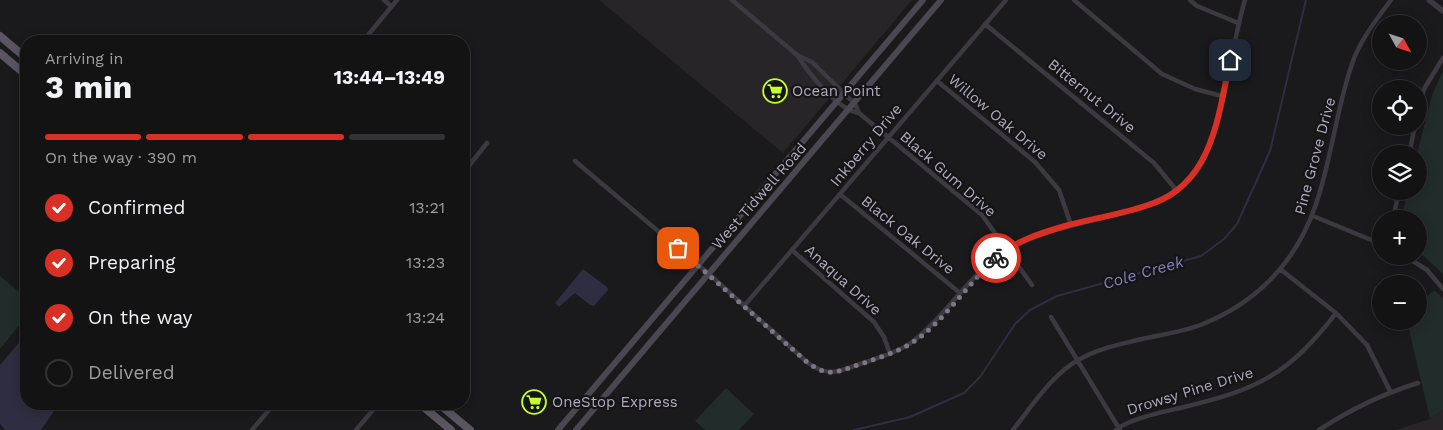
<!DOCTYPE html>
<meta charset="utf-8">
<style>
body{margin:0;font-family:"Work Sans",sans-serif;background:#1d1c1d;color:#f1f3f6;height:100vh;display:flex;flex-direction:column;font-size:19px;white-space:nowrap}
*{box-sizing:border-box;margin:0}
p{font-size:16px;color:#9d9ea0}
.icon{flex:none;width:28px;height:28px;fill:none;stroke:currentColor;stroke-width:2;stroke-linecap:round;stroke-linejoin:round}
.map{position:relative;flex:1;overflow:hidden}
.sheet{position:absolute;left:20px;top:35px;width:450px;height:375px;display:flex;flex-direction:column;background:#141314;border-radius:20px;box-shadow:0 2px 12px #0003,0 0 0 1px #333234}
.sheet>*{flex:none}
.needle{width:32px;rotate:130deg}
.controls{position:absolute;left:1372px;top:15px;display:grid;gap:10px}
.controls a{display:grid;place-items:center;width:55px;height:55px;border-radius:50%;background:#141314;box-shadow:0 2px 12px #0003,0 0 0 1px #333234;font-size:25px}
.pin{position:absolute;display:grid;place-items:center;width:42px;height:42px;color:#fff;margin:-21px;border-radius:10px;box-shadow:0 2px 8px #0006}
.courier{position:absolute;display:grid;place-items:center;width:50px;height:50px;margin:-25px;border:4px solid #d93025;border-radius:50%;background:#fff;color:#222;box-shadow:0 1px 6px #0007}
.overview em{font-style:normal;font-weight:700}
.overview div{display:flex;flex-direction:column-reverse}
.overview{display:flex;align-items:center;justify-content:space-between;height:85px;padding:0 25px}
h1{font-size:32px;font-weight:700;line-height:38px}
.bar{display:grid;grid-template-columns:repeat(4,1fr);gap:8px 5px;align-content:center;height:60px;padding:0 25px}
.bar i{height:6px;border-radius:4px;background:#333234}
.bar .on{background:#d93025}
.bar p{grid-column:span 4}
ol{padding:0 25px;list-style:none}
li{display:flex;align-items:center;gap:15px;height:55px}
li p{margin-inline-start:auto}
li .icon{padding:5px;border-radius:50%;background:#d93025;color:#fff;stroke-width:4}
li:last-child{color:#9d9ea0}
li i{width:28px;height:28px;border:2px solid #333234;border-radius:50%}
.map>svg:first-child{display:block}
.built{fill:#272528}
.green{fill:#222c2a}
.water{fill:#2f2d41}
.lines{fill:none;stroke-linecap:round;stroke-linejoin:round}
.stream{stroke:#2f2d41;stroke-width:2}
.minor{stroke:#3d3941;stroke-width:4.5}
.tertiary{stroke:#3d3941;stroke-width:5.5}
.secondary{stroke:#4b4751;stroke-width:6}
.primary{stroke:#5a5560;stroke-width:8}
.done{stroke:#7c7784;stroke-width:5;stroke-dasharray:0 9}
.route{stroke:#d93025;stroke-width:6}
.labels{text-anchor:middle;stroke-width:4.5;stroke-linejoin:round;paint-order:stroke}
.poi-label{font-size:15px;fill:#b0aabc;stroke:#151416;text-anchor:start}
.street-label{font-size:15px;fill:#b0aabc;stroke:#151416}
.water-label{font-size:16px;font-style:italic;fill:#847fb9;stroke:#151416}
</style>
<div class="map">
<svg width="1443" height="430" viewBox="0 0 1443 430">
<rect width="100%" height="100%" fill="#1a191b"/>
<path class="built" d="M599,0H912L783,153Z
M1443,410V430H1396L1430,419Z"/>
<path class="green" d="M1443,71V274L1419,252V219H1401L1408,191H1419L1417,154L1432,95Z
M0,276L26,298V317L0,349Z
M1434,290L1443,298V410L1430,419L1407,321H1419V305Z
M726,388L754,414L739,430H705L695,421Z"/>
<path class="water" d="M583,269L607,287L608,290L594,306L590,305L575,293L559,307L555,303Z
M23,338H26V404H59L41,430H5L0,424V365Z"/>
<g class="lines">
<path class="stream" d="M854,430L910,417L964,393L980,377L1015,324L1030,310L1057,296L1201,256L1224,239L1237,224L1270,151L1306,0"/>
<path class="minor" d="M384,0L391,6
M732,0L797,55L812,62L855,104L859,113L982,215L1032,285
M1074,0L1162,74L1195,89L1222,96
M1190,0L1197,6L1238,23
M985,24L1154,163L1177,191
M363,41L397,0
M798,56C809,74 838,110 859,113
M937,81L1035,162L1059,190L1071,225
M1419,112L1424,89L1443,58
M1409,154L1415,126
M575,161L709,274L808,363C829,377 837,372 860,364C877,358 897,353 912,342C945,317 966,279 1000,255C1056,215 1150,223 1193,176C1221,146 1231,44 1245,0
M464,172L487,143
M841,195L960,293
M1313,216L1381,244
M1393,219L1399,191
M793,251L874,322L884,337L890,354
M1405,256L1427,270L1443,289
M1280,269L1336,313L1367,345L1390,391
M744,306L1006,0
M1051,317L1120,430
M252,430L274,404
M356,430L378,404
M1013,430C1032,406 1052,374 1080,359C1098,349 1117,345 1137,340C1159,335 1183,332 1203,324C1232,312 1260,293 1280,269C1330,211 1328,133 1352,64C1360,40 1376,20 1391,0
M1116,430C1128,419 1163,412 1180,408C1256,390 1288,376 1336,313
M1319,430C1351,409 1382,394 1418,383"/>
<path class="tertiary" d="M1429,0L1443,11"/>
<path class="secondary" d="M558,430L923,0
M576,430L941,0"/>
<path class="primary" d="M0,36L26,58
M0,53L26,75
M420,404L451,430
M439,404L470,430"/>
</g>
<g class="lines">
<path class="done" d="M678,248L808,363C830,378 836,372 861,364C877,358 895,353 910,344C943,324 967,284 996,258"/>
<path class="route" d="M996,258C1015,241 1041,233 1065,226C1094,218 1125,214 1154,203C1213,181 1219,113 1230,60"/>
</g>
<defs>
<g id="supermarket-ring" transform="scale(1.25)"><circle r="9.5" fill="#151416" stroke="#c3ff2d" stroke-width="1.5"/><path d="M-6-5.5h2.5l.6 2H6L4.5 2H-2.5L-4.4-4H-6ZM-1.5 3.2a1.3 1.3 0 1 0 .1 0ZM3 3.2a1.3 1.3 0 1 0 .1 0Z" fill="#c3ff2d"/></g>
</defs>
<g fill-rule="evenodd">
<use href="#supermarket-ring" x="775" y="91"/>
<use href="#supermarket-ring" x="534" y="402"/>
</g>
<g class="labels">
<g class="poi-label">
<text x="792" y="96">Ocean Point</text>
<text x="552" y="407">OneStop Express</text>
</g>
<g class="street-label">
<text transform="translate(1092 96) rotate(39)" y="5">Bitternut Drive</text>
<text transform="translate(998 117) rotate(40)" y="5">Willow Oak Drive</text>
<text transform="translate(866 145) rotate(-50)" y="5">Inkberry Drive</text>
<text transform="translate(1315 156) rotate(-75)" y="5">Pine Grove Drive</text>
<text transform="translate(948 174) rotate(41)" y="5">Black Gum Drive</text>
<text transform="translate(759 196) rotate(-49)" y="5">West Tidwell Road</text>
<text transform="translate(908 235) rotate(39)" y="5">Black Oak Drive</text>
<text transform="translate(843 280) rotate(42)" y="5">Anaqua Drive</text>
<text transform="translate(1190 391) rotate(-17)" y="5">Drowsy Pine Drive</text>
</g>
<g class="water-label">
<text transform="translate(1143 272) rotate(-16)" y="6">Cole Creek</text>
</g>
</g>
</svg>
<div class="controls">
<a><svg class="needle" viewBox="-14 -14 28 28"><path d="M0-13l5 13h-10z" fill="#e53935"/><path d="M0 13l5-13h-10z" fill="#9d9ea0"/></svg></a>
<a><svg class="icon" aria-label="locate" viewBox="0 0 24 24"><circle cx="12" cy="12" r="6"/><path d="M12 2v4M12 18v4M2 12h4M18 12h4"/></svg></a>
<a><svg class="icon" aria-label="layers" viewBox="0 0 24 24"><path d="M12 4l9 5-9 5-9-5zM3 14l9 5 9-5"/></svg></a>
<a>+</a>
<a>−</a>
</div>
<div class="pin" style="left:678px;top:248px;background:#ea580c"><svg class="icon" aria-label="bag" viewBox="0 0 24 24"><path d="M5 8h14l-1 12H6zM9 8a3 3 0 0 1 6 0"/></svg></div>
<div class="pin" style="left:1230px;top:60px;background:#1f2937"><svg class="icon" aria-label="home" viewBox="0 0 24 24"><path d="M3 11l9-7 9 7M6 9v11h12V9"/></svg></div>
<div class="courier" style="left:996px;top:258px"><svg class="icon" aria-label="bike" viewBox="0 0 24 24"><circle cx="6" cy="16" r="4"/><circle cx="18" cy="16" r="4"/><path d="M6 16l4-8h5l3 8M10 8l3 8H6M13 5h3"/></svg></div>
<section class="sheet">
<div class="overview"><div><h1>3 min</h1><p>Arriving in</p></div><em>13:44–13:49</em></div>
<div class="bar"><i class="on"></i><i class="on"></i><i class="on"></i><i></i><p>On the way · 390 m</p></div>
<ol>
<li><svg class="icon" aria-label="check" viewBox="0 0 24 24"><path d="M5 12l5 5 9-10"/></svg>Confirmed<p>13:21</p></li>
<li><svg class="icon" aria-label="check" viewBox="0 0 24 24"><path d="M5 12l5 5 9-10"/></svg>Preparing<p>13:23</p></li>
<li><svg class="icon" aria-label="check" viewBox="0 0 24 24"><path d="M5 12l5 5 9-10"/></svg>On the way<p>13:24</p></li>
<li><i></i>Delivered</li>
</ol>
</section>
</div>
